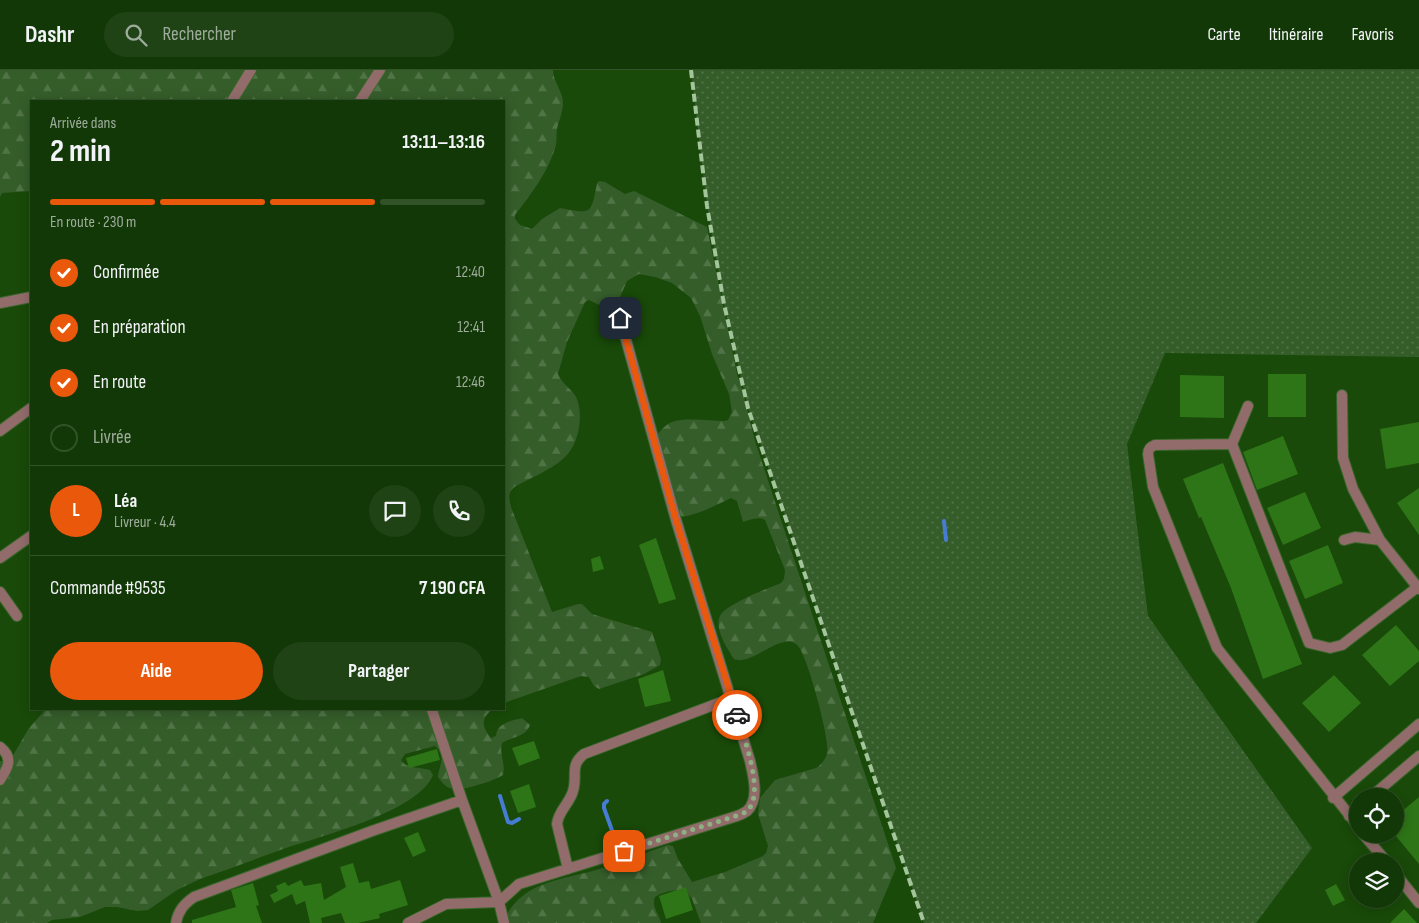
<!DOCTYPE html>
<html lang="fr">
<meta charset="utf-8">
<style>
body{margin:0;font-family:"Sofia Sans Condensed",sans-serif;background:#204315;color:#f1f3f6;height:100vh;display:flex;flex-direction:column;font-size:19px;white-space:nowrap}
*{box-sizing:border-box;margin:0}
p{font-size:16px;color:#9dac9b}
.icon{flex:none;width:28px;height:28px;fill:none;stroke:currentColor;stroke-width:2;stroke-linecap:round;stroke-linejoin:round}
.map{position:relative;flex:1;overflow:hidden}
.sheet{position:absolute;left:30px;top:30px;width:475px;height:610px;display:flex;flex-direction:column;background:#133807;border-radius:0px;box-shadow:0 2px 12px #0003,0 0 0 1px #325228}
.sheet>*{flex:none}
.buttons{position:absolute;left:1349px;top:718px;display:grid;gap:10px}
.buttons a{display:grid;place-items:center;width:55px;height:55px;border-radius:50%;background:#133807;box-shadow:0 2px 12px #0003,0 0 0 1px #325228;font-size:25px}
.pin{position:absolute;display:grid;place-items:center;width:42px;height:42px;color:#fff;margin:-21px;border-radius:10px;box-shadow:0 2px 8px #0006}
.courier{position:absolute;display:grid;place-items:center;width:50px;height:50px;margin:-25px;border:4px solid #ea580c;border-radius:50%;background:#fff;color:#222;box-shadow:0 1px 6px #0007}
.headline em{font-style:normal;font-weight:700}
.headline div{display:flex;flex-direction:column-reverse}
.headline{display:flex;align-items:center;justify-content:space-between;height:85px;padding:0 20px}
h1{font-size:32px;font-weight:700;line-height:38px}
.bar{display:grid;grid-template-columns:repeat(4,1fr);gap:8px 5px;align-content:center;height:60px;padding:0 20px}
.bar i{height:6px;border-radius:4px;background:#325228}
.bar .on{background:#ea580c}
.bar p{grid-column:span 4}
.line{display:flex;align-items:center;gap:12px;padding:0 20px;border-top:1px solid #325228}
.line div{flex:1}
.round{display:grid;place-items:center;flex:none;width:52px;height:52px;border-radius:26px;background:#204315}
ol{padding:0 20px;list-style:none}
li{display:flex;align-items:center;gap:15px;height:55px}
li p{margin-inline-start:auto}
li .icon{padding:5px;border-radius:50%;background:#ea580c;color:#fff;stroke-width:4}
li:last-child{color:#9dac9b}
li i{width:28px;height:28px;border:2px solid #325228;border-radius:50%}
.primary-button{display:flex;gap:10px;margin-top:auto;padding:10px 20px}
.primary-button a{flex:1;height:58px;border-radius:30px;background:#ea580c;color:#fff;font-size:20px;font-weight:700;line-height:58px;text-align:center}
.primary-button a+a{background:#204315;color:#f1f3f6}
header{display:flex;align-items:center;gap:30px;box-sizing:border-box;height:70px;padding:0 25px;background:#133807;border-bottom:1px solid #325228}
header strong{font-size:24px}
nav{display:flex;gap:28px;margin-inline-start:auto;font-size:18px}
.search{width:350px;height:45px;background:#204315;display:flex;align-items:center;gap:12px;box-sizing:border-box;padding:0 18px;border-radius:28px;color:#9dac9b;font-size:19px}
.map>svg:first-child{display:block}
.grass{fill:url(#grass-dots)}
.forest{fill:url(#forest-firs)}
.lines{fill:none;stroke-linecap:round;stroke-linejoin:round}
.stream{stroke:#467cd3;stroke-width:4}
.building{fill:#2e7517}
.street-casing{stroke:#39662b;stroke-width:12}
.street{stroke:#916c6b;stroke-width:10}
.rail{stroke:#a4c49b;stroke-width:4;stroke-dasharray:8 4;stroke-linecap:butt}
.done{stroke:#8eb184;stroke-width:5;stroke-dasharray:0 9}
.route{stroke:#ea580c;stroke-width:6}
</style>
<header>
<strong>Dashr</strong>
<div class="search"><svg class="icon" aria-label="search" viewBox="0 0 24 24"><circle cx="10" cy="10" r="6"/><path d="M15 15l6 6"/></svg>Rechercher</div>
<nav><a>Carte</a><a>Itinéraire</a><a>Favoris</a></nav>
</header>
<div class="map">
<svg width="1419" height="853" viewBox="0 0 1419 853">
<defs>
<pattern id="grass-dots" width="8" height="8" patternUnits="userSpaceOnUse" patternTransform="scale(1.25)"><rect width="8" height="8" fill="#355d2a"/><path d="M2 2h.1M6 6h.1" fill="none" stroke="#517447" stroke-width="1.8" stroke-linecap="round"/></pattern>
<pattern id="forest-firs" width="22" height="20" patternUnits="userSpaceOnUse" patternTransform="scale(1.25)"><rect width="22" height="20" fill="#355d2a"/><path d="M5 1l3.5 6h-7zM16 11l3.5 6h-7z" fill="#517447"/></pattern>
</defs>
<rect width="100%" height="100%" fill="#194a09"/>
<path class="grass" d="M691,0H1419V287L1165,283L1127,374L1148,546L1312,778L1256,853H924L748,338L724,234L707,136Z"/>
<path class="forest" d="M0,0H553C553,12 563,21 563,33C563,42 559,50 557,59C556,64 557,70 556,75C549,101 531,124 515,145V149L520,155L532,159L542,149L560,138C592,144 591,145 597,113L599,111L605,112L625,124L634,121L707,157L737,304L742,319L755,371L896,798L873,853H701L692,829L686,821C676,819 664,821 655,827C651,837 659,843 661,853H504C507,839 520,826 533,819C552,809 575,806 596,800C620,793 644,783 668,775L673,776L678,789L692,812L725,802L763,786L766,783L768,776L758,744L760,728L775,710L816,698C821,695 826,689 827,683C831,672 807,585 798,576C797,574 794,573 792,572C774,568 751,596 734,589C727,578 714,559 720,546C725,535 768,518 781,513L784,509L785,500L765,450C759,446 750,450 743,452L737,431L731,428C714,436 695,447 676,447L657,365C661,360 666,354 672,352C686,347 710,351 725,351L728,350L732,342L729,324L712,284L700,246L691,228L672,213L655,207L639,204L627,211L616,236C607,240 598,234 589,230L585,232L567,272L558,304C562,315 575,320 578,332C583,351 578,376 563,389C552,399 529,409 516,416C507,422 509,428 511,437L552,542L578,534H582L592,544L652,562L661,589L660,595L644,604L599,619L594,616L589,607L581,606L504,633V31H31V121L2,123L0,127Z
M46,639H493C481,648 481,656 491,668L496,666C497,653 511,651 522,648L530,655C526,667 511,667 502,673C499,684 506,694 503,705C493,711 462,722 450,718C444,716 442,712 438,707C439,695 447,686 435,676L405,684L401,690C406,699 420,697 430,700L433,705C419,741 322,766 286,778C258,788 229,799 200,809L177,820L148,840L137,841L117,837H105L80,847L52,850L47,853H0V691H8L12,687L29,658Z"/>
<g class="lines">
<path class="stream" d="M944,451L946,470
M500,726L508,752L512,753L519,749
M607,731L604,734V738L619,780"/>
</g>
<path class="building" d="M1268,304H1306V347H1268Z
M1180,305L1224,306V348L1180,347Z
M1419,352V393L1386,399L1380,359Z
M1283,366L1298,404L1257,420L1243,382Z
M1223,393L1302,594L1263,609L1231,518L1201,447L1199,448L1183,409Z
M1419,418V465L1397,433Z
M1305,422L1321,458L1283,475L1267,438Z
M656,468L676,529L659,534L639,475Z
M1328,475L1343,513L1305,529L1289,491Z
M600,486L604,499L593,502L591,489Z
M1396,555L1419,581V591L1390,616L1362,585Z
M663,600L671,631L645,637L638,609Z
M1334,605L1361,633L1329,662L1302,633Z
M534,671L540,688L519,696L512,678Z
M437,679L440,690L409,698L406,688Z
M529,714L536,737L518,743L510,721Z
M1419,727V794L1395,765V747Z
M418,762L426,781L413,787L404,768Z
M353,793L359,813L369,811L371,819L400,810L408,835L379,844L380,848L358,853H345L341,843L321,848L322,853H310L305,831L296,835L292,824L274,833L270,825L278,821L276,816L285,812L288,816L301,810L304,816L321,813L324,830L346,817L340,797Z
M253,813L259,835L256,836L262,853H192V850L236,837L231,820Z
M1336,814L1345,830L1333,836L1325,820Z
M686,817L693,840L666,849L659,826Z
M1404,839L1417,853H1390Z"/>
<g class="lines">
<g class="street-casing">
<path id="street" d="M232,31L251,0
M360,31L380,0
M0,233L31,227
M1342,325L1343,388L1353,419L1380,470L1419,519
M1248,336L1232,374L1309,573L1330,578L1342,575L1419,516
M0,361L31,338
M1232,374L1155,375C1150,377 1148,379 1148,384L1153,417L1157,427L1217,578L1358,756
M1344,470L1355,467L1380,470
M0,488L31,466
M0,522L17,546
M432,640L462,730L499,832L504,853
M0,677C14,688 8,698 0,710
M1372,726L1419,686
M1333,728L1419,654
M1349,746L1358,738
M1363,764L1386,791
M568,799L557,754C558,741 570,733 573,721C578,705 569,696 584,684L732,628
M1395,803L1419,833
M176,853C178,841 184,834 194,827L372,761L462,730
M408,853L446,834L499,832L519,814L737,746C740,745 744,743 747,741C760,729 753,705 750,691L676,450L620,248"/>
</g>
<use href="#street" class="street"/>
<path class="rail" d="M691,0L707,136L724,234L748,338L924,853"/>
</g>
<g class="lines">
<path class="done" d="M624,781L736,746C740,745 744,743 747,741C766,724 743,666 737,645"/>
<path class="route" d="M620,248L676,450L737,645"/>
</g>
</svg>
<div class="buttons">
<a><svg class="icon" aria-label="locate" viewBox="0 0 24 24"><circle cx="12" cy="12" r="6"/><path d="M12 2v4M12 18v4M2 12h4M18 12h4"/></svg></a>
<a><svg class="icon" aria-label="layers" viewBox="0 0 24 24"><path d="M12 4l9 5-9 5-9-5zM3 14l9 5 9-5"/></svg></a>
</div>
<div class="pin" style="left:624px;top:781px;background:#ea580c"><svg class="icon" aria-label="bag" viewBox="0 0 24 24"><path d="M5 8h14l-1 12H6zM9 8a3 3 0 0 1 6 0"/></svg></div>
<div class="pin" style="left:620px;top:248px;background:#1f2937"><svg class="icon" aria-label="home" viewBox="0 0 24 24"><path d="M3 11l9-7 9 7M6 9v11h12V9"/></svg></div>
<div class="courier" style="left:737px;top:645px"><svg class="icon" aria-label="car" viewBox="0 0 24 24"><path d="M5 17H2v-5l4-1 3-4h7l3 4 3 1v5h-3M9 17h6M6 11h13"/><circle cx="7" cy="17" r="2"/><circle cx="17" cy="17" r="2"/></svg></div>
<section class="sheet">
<div class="headline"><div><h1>2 min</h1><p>Arrivée dans</p></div><em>13:11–13:16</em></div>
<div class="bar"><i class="on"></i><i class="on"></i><i class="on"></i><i></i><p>En route · 230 m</p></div>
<ol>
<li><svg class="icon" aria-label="check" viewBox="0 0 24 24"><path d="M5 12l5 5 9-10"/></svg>Confirmée<p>12:40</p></li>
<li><svg class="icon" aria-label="check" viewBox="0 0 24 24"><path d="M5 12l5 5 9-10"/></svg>En préparation<p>12:41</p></li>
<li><svg class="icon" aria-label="check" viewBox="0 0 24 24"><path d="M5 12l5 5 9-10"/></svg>En route<p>12:46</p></li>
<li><i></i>Livrée</li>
</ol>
<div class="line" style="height:90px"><b class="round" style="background:#ea580c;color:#fff">L</b><div><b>Léa</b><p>Livreur · 4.4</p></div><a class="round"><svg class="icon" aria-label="chat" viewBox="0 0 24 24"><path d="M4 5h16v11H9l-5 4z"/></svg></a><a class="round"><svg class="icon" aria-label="phone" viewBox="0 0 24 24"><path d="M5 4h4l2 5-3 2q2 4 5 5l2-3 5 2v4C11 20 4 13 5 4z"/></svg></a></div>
<div class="line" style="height:65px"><div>Commande #9535</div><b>7 190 CFA</b></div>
<div class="primary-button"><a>Aide</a><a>Partager</a></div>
</section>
</div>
